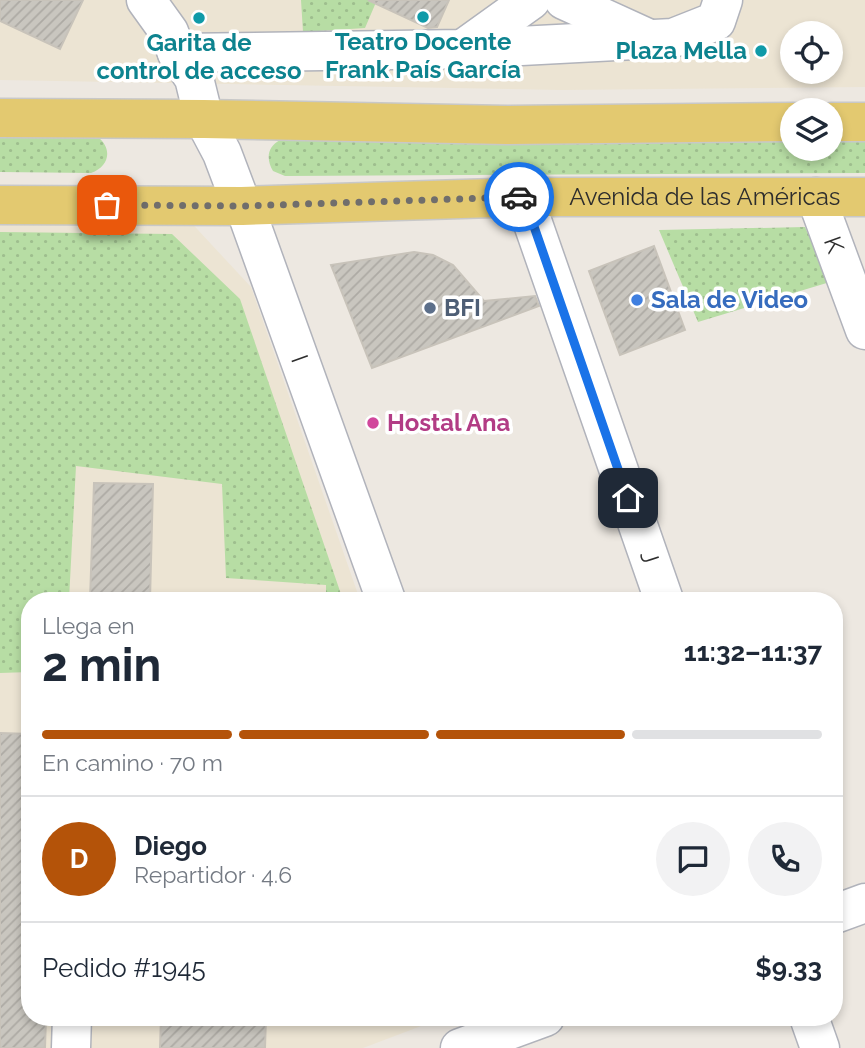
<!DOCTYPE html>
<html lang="es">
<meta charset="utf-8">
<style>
body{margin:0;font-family:Raleway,sans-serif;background:#f2f2f3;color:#1f2937;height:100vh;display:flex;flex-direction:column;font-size:26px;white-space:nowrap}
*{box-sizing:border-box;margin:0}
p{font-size:23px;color:#747a83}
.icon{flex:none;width:38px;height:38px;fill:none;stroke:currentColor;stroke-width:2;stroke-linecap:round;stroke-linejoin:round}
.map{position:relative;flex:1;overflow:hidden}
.panel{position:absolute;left:21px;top:592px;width:822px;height:434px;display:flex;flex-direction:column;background:#fff;border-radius:28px;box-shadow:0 4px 10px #0003}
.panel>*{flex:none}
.tools{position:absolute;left:780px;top:21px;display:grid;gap:14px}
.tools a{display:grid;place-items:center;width:63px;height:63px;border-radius:50%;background:#fff;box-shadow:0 4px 10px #0003;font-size:35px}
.pin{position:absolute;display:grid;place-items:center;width:60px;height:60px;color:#fff;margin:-30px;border-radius:14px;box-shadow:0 4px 10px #0006}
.courier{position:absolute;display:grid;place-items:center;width:70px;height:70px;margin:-35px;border:5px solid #1a73e8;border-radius:50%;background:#fff;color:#222;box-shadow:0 2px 9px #0007}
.overview em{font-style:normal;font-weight:700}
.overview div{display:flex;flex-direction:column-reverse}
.overview{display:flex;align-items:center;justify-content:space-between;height:119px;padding:0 21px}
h1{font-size:46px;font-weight:700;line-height:52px}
.bar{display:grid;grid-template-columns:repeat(4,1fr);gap:10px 7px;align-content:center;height:84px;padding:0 21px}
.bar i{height:9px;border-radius:5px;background:#e0e1e3}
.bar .active{background:#b45309}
.bar p{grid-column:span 4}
.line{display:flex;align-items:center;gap:18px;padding:0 21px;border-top:2px solid #e0e1e3}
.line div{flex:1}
.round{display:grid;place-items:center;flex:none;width:74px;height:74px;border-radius:37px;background:#f2f2f3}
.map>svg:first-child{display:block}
.education{fill:#ece4d3;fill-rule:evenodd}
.grass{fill:url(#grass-dots)}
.building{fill:url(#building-hatch);stroke:#c8c3ba;stroke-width:2}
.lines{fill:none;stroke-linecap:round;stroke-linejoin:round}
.minor-casing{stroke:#b1b3bb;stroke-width:41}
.major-casing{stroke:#c8c8c8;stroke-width:41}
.minor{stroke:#fff;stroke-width:38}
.major{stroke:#e3c970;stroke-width:38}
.done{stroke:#706e6c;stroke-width:7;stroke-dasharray:0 12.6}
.route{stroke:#1a73e8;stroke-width:9}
.culture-dot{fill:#0f9aa8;stroke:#fff;stroke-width:2.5}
.shop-dot{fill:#3f7fe0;stroke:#fff;stroke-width:2.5}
.service-dot{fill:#5c6f8a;stroke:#fff;stroke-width:2.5}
.hotel-dot{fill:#d1479c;stroke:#fff;stroke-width:2.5}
.labels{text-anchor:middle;stroke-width:7;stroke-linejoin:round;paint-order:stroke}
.culture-label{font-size:24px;font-weight:bold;fill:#0d838f;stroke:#fff}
.street-label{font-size:24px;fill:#2d2d2d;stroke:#fff}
.shop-label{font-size:24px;font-weight:bold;fill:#366cbe;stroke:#fff;text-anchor:start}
.service-label{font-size:24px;font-weight:bold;fill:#4e5e75;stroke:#fff;text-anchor:start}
.hotel-label{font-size:24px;font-weight:bold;fill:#b23c85;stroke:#fff;text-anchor:start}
</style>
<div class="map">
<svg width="865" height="1048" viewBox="0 0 865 1048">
<defs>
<pattern id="grass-dots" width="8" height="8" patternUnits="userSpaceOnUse" patternTransform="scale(1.75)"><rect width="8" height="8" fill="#b7dda4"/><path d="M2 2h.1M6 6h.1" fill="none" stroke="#9ebe8e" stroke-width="1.8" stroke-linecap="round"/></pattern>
<pattern id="building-hatch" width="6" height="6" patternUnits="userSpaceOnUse" patternTransform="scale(1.75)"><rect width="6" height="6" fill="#c9c6bf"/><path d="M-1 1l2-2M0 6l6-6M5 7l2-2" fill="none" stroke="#adaaa4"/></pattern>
</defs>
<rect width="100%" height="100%" fill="#ede8e1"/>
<path class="education" d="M0,0H865V87L561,90L0,80ZM793,33H831V72H793Z
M0,212L185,216L251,287L360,600H30V1017H445L363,1048H0Z"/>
<path class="grass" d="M301,0H377L365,28L303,32Z
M0,135L98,137C113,149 109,167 91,173L0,172Z
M793,136V149H831V136H865V173L285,176L273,171C266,159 267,147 280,140Z
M805,227L830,282L698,322L659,230Z
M0,232L172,234L240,299L343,600H326V585L226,578L222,484L76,466L69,600H30V672L0,673Z"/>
<path class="building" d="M0,0H83L60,49L0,21Z
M368,0H449L437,27L428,28Z
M654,246L685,330L620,355L589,271Z
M414,252L433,255L453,265L484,301L535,296L539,306L372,368L331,265Z
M94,483L153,484L150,600H90Z
M0,733L30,734V1017H46L45,1048H0Z
M161,1017H266L265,1048H160Z"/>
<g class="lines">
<g class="minor-casing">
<g id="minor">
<path d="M146,0L169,32L177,53L463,49L673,38L716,21L723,0"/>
<path d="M564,0L645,37"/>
<path d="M463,49L531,0"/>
<path id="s1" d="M177,53L194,78L204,119L222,153L242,206L248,216L386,600"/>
<path id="s2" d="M522,197L530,215L664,600"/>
<path id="s3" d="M816,197L865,330"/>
<path d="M835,914L865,903"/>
<path d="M809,1017L820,1048"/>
<path d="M71,1048L72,1017"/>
<path d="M460,1048L545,1017"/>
</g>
</g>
<g class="major-casing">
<g id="major">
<path d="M0,118L204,119L507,125L793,122"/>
<path d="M831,122H865"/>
<path id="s4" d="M0,205L242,206L522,197H865"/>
</g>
</g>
<use href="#minor" class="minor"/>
<use href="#major" class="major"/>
</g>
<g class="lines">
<path class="done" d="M107,205L242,206L519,197"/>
<path class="route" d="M519,197H522L530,215L628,498"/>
</g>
<g class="culture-dot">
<circle cx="423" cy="17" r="7"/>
<circle cx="199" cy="18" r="7"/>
<circle cx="761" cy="51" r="7"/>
</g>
<circle class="shop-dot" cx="637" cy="300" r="7"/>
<circle class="service-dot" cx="430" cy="308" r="7"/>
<circle class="hotel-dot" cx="373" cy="423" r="7"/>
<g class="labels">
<g class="culture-label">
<text x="423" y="50">Teatro Docente<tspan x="423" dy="28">Frank País García</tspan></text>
<text x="199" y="51">Garita de<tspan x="199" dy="28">control de acceso</tspan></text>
<text x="747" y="59" text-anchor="end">Plaza Mella</text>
</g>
<g class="street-label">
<text dy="8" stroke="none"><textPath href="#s4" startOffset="705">Avenida de las Américas</textPath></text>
<text dy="8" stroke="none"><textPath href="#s3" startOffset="51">K</textPath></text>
<text dy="8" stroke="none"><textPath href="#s1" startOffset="331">I</textPath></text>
<text dy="8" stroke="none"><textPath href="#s2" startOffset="382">J</textPath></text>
</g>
<g class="shop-label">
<text x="651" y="308">Sala de Video</text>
</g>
<g class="service-label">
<text x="444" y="316">BFI</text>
</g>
<g class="hotel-label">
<text x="387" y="431">Hostal Ana</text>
</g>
</g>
</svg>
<div class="tools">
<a><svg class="icon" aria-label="locate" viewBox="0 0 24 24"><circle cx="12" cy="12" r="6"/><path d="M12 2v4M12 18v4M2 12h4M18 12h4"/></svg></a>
<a><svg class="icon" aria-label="layers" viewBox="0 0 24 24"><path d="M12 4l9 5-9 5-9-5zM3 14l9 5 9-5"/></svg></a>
</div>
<div class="pin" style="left:107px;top:205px;background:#ea580c"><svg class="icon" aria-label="bag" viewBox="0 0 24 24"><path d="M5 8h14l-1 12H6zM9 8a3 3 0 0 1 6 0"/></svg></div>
<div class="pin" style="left:628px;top:498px;background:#1f2937"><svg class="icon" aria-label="home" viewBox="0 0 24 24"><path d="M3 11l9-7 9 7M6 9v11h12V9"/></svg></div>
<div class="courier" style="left:519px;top:197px"><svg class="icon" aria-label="car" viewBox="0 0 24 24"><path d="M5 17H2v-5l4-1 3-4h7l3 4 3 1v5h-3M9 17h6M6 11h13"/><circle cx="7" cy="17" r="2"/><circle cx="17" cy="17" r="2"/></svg></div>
<section class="panel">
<div class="overview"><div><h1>2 min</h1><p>Llega en</p></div><em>11:32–11:37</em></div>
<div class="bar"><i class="active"></i><i class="active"></i><i class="active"></i><i></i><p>En camino · 70 m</p></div>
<div class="line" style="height:126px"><b class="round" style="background:#b45309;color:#fff">D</b><div><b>Diego</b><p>Repartidor · 4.6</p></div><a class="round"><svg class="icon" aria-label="chat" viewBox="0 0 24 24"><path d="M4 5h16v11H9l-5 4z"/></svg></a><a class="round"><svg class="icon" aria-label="phone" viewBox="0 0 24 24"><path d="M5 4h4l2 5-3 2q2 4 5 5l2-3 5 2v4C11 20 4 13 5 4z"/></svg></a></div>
<div class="line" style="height:91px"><div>Pedido #1945</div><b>$9.33</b></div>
</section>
</div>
